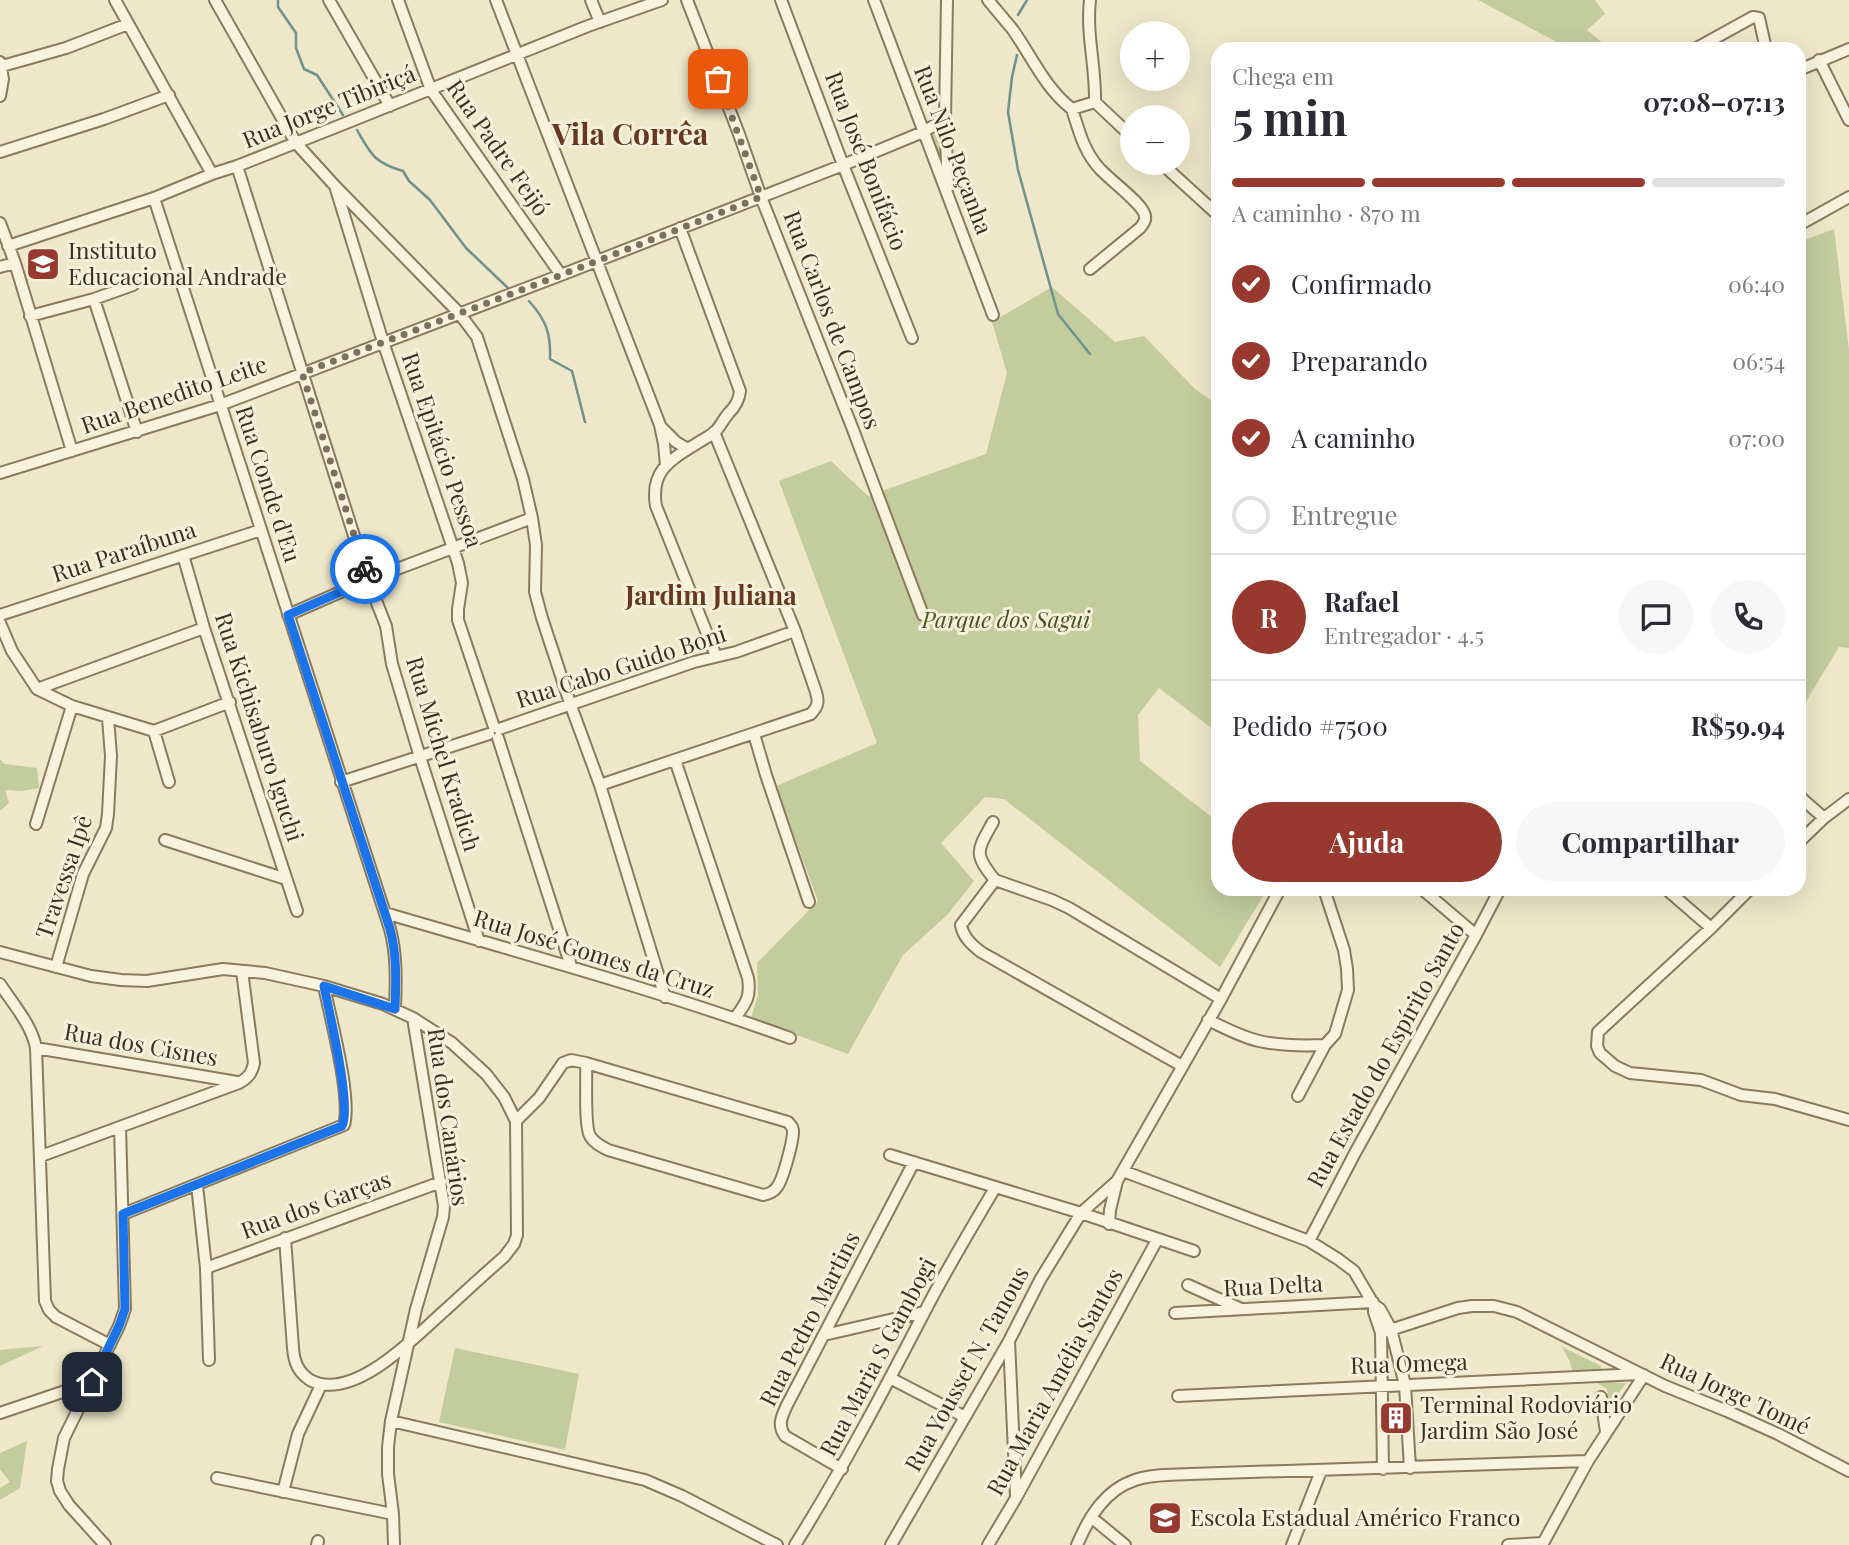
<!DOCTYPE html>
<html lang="pt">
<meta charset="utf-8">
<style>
body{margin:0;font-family:"Playfair Display",serif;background:#f7f7f7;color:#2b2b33;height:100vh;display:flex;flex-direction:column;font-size:26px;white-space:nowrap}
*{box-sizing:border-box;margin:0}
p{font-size:23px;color:#7c7c81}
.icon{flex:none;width:38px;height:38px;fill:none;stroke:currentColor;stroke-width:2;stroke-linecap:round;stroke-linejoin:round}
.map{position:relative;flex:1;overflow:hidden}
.panel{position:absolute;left:1211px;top:42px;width:595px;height:854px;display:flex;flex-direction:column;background:#fff;border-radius:21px;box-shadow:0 7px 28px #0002}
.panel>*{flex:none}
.controls{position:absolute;left:1120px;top:21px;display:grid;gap:14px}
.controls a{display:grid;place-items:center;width:70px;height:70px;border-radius:50%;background:#fff;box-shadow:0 7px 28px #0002;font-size:35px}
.pin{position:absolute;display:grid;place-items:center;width:60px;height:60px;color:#fff;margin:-30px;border-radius:14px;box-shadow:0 4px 10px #0006}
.courier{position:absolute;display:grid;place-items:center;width:70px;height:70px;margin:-35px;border:5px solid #1a73e8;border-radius:50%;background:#fff;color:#222;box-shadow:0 2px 9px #0007}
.summary em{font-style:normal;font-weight:700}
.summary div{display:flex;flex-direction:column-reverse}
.summary{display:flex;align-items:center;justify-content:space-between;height:119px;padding:0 21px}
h1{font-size:46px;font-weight:700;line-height:52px}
.bar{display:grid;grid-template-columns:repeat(4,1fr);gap:10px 7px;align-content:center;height:84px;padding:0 21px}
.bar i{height:9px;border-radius:5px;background:#e1e1e2}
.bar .selected{background:#98392f}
.bar p{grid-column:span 4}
.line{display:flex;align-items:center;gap:18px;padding:0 21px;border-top:2px solid #e1e1e2}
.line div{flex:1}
.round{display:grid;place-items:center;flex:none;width:74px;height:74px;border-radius:37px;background:#f7f7f7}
ol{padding:0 21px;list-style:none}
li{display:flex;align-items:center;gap:21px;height:77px}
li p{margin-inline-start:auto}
li .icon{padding:7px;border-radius:50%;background:#98392f;color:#fff;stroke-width:4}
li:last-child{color:#7c7c81}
li i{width:38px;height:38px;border:4px solid #e1e1e2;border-radius:50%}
.cta{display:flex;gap:14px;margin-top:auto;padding:14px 21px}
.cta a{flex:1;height:80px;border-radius:42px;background:#98392f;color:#fff;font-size:28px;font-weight:700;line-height:80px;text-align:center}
.cta a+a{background:#f7f7f7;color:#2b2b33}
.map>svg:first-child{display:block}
.green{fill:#c2cc9d}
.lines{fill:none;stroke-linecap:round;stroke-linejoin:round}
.stream{stroke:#70918c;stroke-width:2.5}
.minor-casing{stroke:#8a7a5e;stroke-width:14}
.minor{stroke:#f9f3dd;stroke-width:10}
.done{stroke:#7a705c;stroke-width:7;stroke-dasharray:0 12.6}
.route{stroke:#1a73e8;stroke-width:9}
.labels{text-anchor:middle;stroke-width:6;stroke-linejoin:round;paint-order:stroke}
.street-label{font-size:23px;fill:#3b3021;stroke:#f5f0d9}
.poi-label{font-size:23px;fill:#3b3021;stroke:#f5f0d9;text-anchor:start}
.park-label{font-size:23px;font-style:italic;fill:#465728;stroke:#f5f0d9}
.quarter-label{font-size:26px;font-weight:bold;fill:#673721;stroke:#f5f0d9}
.district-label{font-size:30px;font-weight:bold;fill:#673721;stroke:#f5f0d9}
</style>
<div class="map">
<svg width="1849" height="1545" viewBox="0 0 1849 1545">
<rect width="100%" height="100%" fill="#eee7c9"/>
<path class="green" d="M1478,0H1595L1605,14L1587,30L1610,49H1570Z
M943,125L947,195L925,134Z
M1834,229L1849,350V648L1839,647L1799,713V242Z
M1052,287L1115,342L1144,336L1195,389L1218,405V733L1159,688L1138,715L1140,761L1218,822V840L1213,849L1218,853V889H1260L1265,893L1220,967L1004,799L985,797L941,843L974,881L948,914L903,955L848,1054L751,1018L758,995L757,963L818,901L776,786L877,743L779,481L831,461L868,496L986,454L1007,373L992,322Z
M0,759L4,764L37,768L39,788L21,791L5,790L9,803L0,811Z
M43,1346L0,1366V1350Z
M1562,1347L1601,1366V1370H1572L1570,1362Z
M455,1348L579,1374L565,1450L439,1422Z
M1593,1381L1626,1383L1610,1406L1607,1389Z
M27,1441L20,1488L0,1500V1488L10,1482L0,1469V1453Z"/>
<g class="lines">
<path class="stream" d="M278,0V7L296,33V48L304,69L317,75L343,115
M1018,15L1027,0
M1017,55L1012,77L1008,112L1018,170L1058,314L1090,354
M357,130C371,155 375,163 403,171L409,181L430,200L466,248L508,288
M529,301C546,320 551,333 550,359L572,371L585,422"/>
<g class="minor-casing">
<path id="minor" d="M115,0L212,174
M215,0L296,143L335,186L459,313L477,337L523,479L532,518L536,545L535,592L542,618L571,706L600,785L665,997
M329,0L390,106
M398,0L431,90L561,275
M496,0L660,425L664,444L666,466
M591,0L600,22
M687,0L739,134L761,197L852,427L923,615
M781,0L843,165L912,338
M874,0L993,315
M947,0L945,119L948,187
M988,0C996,10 1005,20 1013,30C1032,57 1045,88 1072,109L1095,102
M1090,0C1086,35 1096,67 1095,102L1132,137
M1695,49L1753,17L1759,18L1766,49
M1819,60L1849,120
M2,66L66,48L128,24
M1799,70L1849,49
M0,96L3,79L0,62
M1072,109C1079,131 1084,152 1100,169C1109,179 1140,202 1144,213C1147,219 1144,223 1140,228L1090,269
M0,152L104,119L169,95
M1161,163L1218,215
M237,166L368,580L386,626L392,664L420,757L479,941
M336,189L383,342L458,563L462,583L458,609V620L494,727
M154,198L390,929C397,955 396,981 395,1009
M0,223L15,263L72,451
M1799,225L1849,197
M680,228L740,391C739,401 735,407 728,414C723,420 720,427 715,432C710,436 702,440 696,444C670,460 650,471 656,506L716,656
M8,246L154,198L212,174L237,166L336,127L588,26L662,0
M0,267L15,263
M94,299L137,432
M30,316L94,299L133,285
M661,427L676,442L688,449
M0,473L220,405L561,275L843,165L923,132L945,119
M183,555L204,628L297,911
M0,615L261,530
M288,615L368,580L532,518
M0,623L12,651L37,689L72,706L154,731L230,702
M37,689L204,628
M499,729L694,662L736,652L795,631
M154,731L169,782
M754,734L766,775L809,902
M498,738L571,966
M675,760L748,978C751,997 746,1003 735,1018
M341,782L489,734
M600,785L811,714C818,706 819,702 816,692L795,631L714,432
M1799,796L1824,818
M993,822C977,851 973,853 995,880
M36,824L72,706
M165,840L286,879
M1799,842L1824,818L1849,799
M995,880L961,925C963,937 972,945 981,952L1182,1066
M995,880L1052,900L1069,908L1221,999
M1422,889L1476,935
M1666,889L1711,928
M1750,889L1711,928L1598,1032L1597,1046L1600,1053L1615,1066L1630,1073L1701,1080L1741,1095L1775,1099L1849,1120
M385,913C521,953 658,990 790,1038
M0,952L91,976L121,980L147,981L223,969L265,973L324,986L383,1004L413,1018L452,1043L486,1074L504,1097L516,1121L517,1235L514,1244L504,1257C483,1275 463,1294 443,1312C414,1338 352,1403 310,1380C298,1372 294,1362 293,1348L285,1238
M56,967L83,874L106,828L108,814L111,756L108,718
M0,984C13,1004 32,1025 36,1048L45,1301L49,1310L56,1317L110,1345
M1208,1020C1225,1028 1241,1037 1259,1041C1281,1046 1303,1046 1325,1045
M36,1048L237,1082
M1298,1096L1325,1045L1335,1034L1348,990L1347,969L1344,950L1324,889
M516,1121L539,1098L563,1063L571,1060L586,1063L788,1122C791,1126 793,1126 793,1132C793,1141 783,1180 777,1187C774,1192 769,1194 763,1195L608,1150C601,1146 594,1143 590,1136C584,1125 587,1078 586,1063
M890,1155L1081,1213L1194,1251
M41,1156L239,1083C248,1078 252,1073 254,1063L242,971
M1123,1171L1309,1241L1338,1259L1354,1271L1374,1305L1380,1309L1391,1329L1405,1385L1410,1468
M197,1185L206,1268L209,1360
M123,1214L344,1125C352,1097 330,1017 324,986
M1109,1224L1110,1210L1117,1181L1221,999L1280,889
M1309,1241L1355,1153L1476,935L1500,889
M206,1268L441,1182
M1188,1285L1239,1308
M1374,1305V1312L1381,1333L1383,1469
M1175,1313L1373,1302
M1381,1333L1458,1308L1472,1306H1494L1517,1312L1665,1386L1727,1411L1778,1434L1849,1471
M824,1335L924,1312
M1009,1341L1016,1496
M890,1378L965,1417
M1178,1396L1639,1374
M1601,1397L1606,1432
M0,1413L92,1382
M391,1421L645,1480L682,1496L777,1545
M842,1469L785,1436C777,1425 782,1416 787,1405L914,1162
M217,1478L393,1514
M283,1492L298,1434L321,1385
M1091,1517L1125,1545
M105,1545L69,1505L60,1491L57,1481L58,1469L64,1438L119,1326L125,1309L120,1127
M317,1545L318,1541
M394,1545L393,1514L388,1474V1447L391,1421L416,1309L443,1217L444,1206L413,1018
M795,1545C842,1470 883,1392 924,1313C946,1270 971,1229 995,1188
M891,1545L1009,1341L1040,1280L1081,1213L1117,1181
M988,1545L1016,1498L1157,1240
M1077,1545C1089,1517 1105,1490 1135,1480C1152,1474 1172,1475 1190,1474L1588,1461
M1292,1545L1321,1471
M1508,1545L1543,1543
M1542,1545L1588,1461L1644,1375"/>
</g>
<use href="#minor" class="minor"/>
</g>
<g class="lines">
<path class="done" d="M365,569L302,373L561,275L761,197L718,79"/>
<path class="route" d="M92,1382L119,1326L125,1309L123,1214L342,1126C352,1106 329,1012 324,986L395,1009C396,981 397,955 390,929L288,615L368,580L365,569"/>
</g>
<defs>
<g id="school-square" transform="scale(1.75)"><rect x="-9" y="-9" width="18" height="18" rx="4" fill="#98392f" stroke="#f5f0d9"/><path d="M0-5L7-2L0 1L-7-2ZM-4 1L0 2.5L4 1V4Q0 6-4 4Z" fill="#fff"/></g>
<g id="building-square" transform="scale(1.75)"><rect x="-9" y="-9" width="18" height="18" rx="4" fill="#98392f" stroke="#f5f0d9"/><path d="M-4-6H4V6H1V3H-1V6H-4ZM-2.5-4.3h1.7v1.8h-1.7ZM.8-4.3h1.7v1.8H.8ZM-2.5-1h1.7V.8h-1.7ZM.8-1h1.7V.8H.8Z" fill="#fff"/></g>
</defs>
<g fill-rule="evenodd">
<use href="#school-square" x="43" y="264"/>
<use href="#building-square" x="1396" y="1418"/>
<use href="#school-square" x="1165" y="1518"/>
</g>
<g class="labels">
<g class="street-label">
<text transform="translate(329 107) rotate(-22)" y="8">Rua Jorge Tibiriçá</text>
<text transform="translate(498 148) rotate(55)" y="8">Rua Padre Feijó</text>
<text transform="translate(953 150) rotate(69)" y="8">Rua Nilo Peçanha</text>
<text transform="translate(866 161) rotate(69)" y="8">Rua José Bonifácio</text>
<text transform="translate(832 320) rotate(69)" y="8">Rua Carlos de Campos</text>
<text transform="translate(174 395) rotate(-19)" y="8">Rua Benedito Leite</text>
<text transform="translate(442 450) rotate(71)" y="8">Rua Epitácio Pessoa</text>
<text transform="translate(268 484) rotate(72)" y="8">Rua Conde d'Eu</text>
<text transform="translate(124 552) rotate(-18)" y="8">Rua Paraíbuna</text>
<text transform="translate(621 667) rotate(-18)" y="8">Rua Cabo Guido Boni</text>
<text transform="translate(259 727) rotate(72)" y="8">Rua Kichisaburo Iguchi</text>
<text transform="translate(443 754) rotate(73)" y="8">Rua Michel Kradich</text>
<text transform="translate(64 877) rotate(-71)" y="8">Travessa Ipê</text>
<text transform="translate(594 954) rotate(17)" y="8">Rua José Gomes da Cruz</text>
<text transform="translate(141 1045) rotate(10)" y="8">Rua dos Cisnes</text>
<text transform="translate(1386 1055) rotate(-61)" y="8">Rua Estado do Espírito Santo</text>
<text transform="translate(448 1117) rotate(82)" y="8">Rua dos Canários</text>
<text transform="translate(316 1205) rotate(-20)" y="8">Rua dos Garças</text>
<text transform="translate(1273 1286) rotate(-3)" y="8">Rua Delta</text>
<text transform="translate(810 1319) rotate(-63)" y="8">Rua Pedro Martins</text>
<text transform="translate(878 1357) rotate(-62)" y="8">Rua Maria S Gambogi</text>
<text transform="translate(1409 1364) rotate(-2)" y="8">Rua Omega</text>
<text transform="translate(967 1369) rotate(-61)" y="8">Rua Youssef N. Tanous</text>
<text transform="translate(1055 1382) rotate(-61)" y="8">Rua Maria Amélia Santos</text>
<text transform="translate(1735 1394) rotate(25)" y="8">Rua Jorge Tomé</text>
</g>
<g class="poi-label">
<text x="68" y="259">Instituto<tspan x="68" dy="26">Educacional Andrade</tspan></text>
<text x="1420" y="1413">Terminal Rodoviário<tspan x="1420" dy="26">Jardim São José</tspan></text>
<text x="1190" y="1526">Escola Estadual Américo Franco</text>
</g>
<g class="park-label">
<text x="1006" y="628">Parque dos Sagui</text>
</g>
<g class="quarter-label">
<text x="711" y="605">Jardim Juliana</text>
</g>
<g class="district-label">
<text x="630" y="145">Vila Corrêa</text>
</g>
</g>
</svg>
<div class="controls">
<a>+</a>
<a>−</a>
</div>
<div class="pin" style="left:718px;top:79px;background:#ea580c"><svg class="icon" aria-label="bag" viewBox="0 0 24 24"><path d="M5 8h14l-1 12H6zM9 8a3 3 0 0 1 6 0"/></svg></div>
<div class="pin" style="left:92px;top:1382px;background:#1f2937"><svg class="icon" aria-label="home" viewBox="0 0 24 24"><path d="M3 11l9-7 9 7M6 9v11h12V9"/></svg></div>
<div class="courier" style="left:365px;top:569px"><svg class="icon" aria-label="bike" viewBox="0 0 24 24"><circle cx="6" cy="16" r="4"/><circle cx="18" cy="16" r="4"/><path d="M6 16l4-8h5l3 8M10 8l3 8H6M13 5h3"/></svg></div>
<section class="panel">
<div class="summary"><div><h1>5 min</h1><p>Chega em</p></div><em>07:08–07:13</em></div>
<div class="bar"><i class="selected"></i><i class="selected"></i><i class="selected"></i><i></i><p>A caminho · 870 m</p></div>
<ol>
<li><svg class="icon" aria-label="check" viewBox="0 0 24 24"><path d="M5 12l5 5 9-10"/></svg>Confirmado<p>06:40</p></li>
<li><svg class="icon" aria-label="check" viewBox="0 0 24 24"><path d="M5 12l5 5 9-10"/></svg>Preparando<p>06:54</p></li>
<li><svg class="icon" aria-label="check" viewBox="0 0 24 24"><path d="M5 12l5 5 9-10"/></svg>A caminho<p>07:00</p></li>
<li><i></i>Entregue</li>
</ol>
<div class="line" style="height:126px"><b class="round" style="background:#98392f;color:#fff">R</b><div><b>Rafael</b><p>Entregador · 4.5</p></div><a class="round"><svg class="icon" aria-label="chat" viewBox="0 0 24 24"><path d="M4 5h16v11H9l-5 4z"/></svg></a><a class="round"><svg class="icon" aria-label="phone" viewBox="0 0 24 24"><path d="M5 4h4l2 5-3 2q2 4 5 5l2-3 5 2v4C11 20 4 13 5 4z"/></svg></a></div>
<div class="line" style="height:91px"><div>Pedido #7500</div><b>R$59.94</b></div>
<div class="cta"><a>Ajuda</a><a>Compartilhar</a></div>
</section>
</div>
